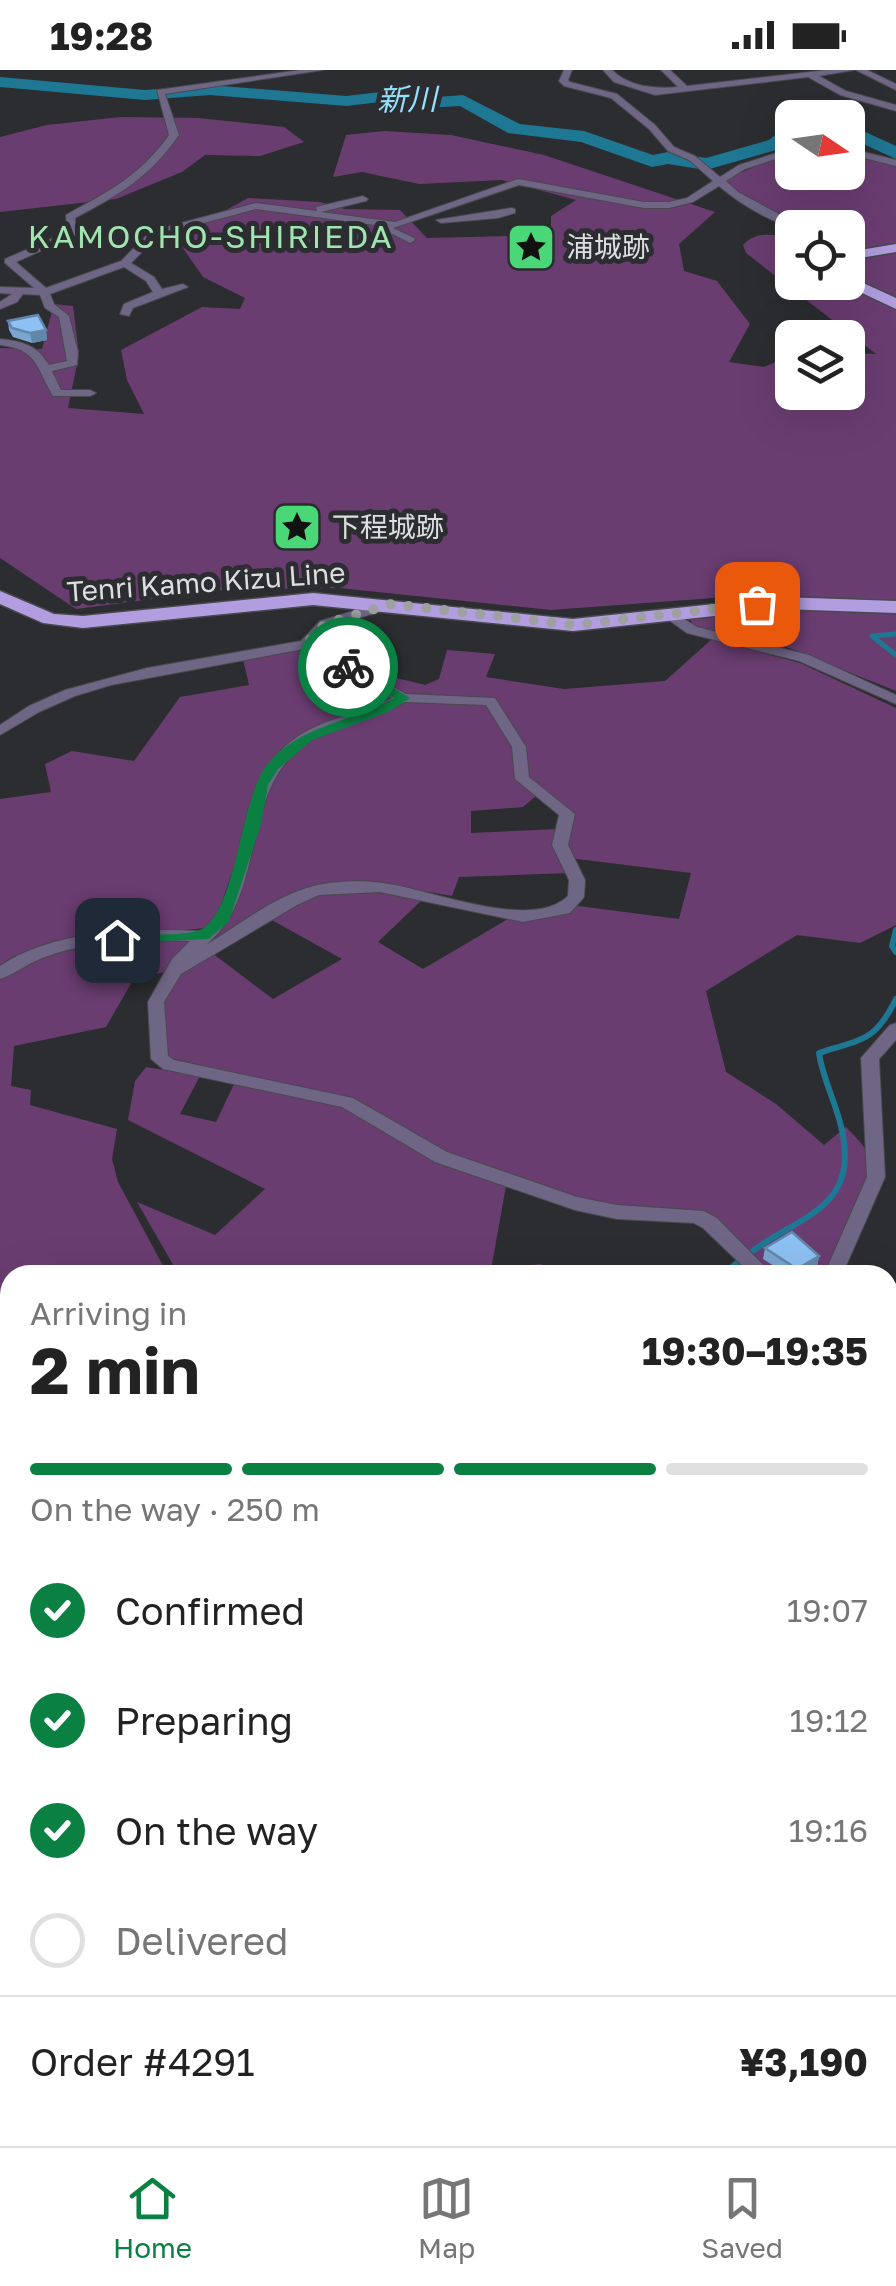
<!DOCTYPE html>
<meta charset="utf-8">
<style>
body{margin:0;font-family:"Golos Text","Noto Sans JP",sans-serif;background:#f2f2f2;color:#222;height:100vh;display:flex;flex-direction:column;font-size:38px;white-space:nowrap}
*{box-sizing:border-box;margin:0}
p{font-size:32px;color:#767676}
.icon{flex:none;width:55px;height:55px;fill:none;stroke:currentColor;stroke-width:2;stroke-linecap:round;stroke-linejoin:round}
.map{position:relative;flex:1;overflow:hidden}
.panel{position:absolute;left:0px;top:1195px;width:898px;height:882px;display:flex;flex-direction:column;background:#fff;border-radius:30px 30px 0 0;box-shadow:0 10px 40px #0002}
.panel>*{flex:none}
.needle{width:65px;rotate:103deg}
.fabs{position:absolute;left:775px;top:30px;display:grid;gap:20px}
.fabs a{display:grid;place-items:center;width:90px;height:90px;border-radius:15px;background:#fff;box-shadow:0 10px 40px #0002;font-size:50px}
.pin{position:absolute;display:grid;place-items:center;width:85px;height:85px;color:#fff;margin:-42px;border-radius:20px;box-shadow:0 5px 15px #0006}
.courier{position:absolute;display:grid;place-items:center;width:100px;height:100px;margin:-50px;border:8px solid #0b8043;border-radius:50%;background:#fff;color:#222;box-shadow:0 2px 12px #0007}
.summary em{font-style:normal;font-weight:700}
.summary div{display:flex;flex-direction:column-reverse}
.summary{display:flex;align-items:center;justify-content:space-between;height:170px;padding:0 30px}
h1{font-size:65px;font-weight:700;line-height:75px}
.bar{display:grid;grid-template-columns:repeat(4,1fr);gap:15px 10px;align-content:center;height:120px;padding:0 30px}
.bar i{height:12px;border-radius:8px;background:#e0e0e0}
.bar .current{background:#0b8043}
.bar p{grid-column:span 4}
.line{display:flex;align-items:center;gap:25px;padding:0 30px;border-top:2px solid #e0e0e0}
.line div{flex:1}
ol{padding:0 30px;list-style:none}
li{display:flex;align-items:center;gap:30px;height:110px}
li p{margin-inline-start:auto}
li .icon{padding:10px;border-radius:50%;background:#0b8043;color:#fff;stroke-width:4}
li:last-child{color:#767676}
li i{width:55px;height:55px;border:5px solid #e0e0e0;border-radius:50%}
.status{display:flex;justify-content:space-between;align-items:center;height:70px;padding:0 50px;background:#fff;direction:ltr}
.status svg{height:28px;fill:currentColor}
.dock{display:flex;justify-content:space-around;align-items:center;height:140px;border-top:2px solid #e0e0e0;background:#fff;font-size:28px;color:#767676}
.dock a{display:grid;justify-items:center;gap:5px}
.dock .current{color:#0b8043}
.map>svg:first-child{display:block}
.green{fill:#6a3d71}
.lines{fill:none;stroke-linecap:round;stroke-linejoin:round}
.stream-far2{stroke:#1e7793;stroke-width:5}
.stream-far1{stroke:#1e7793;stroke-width:6}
.stream{stroke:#1e7793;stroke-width:9}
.river{fill:#1e7793;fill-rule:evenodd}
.minor-casing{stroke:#48494c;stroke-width:2}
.primary-casing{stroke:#48494c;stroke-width:3}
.minor{fill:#6f6686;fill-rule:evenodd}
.primary{fill:#b19de0;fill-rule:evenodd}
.wall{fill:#79a6d1}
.shaded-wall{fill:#6387aa}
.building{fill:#8dc1f3;stroke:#6387aa;stroke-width:2.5}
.route{fill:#0b8043}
.done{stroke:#9fa0a2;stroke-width:10;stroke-dasharray:0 18}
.labels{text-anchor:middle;stroke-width:10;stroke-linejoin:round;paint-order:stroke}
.far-poi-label{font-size:28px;fill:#dddee0;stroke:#2c2d30;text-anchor:start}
.far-street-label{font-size:28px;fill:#dddee0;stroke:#2c2d30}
.far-water-label{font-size:30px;font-style:italic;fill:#94e1ff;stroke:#2c2d30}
.far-quarter-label{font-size:32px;letter-spacing:2.5px;fill:#a1e4af;stroke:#2c2d30}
</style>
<div class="status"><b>19:28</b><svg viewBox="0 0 49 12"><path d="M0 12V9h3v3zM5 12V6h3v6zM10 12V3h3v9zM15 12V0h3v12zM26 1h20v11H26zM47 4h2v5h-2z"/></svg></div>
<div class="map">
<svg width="896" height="2076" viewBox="0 0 896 2076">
<rect width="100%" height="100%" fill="#2c2d30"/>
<path class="green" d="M121,47L198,48L284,57L304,72L260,86L205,85L182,102L116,129L0,142V67L47,55Z
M384,61L451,65L544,85L715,142L679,174L684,201L717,211L750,254L729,292L764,297L792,285V322H848V283L876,284L746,183L743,175C758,160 773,165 792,168V212L842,213L896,238V532L754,525L551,540L339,518L222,520L76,539L0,488V278L42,279L54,234L73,236L79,285L68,338L144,344L127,310L121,280L202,237L240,239L245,228L203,207L176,168L248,128L320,132L345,139L400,140L427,168L551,165V146L576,130L502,110L419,114L362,102L333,107L346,65Z
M792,81V102H848V82L896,95V176L848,181V158L804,157L738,124L723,110Z
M896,181V231L848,205V192L860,185Z
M782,538L896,544V621L781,575L693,557L690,548Z
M712,569L800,593L896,638V855L860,873L797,865L706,921L726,1002L776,1034L824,1075L846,1057C852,1064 863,1073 866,1081C877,1113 837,1177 822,1205H772L700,1142L618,1137L577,1128L444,1083L362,1034L166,987C161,928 156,914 212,883L273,929L342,889L270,849L319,823L358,819L424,828L378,872L423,899L508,849L546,848L578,836L679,849L691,803L569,788L566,775L573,749L527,708L514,663L494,629L405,625L360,599L425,615L439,609L447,580L495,584L486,607L564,619L665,611Z
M303,578L393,629L281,682L256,715L249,754L216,849L205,858C157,864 34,864 0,896V729L51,722L45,694L72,681L134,691L180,627L249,615L243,589Z
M406,630L431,634L487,633L537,725L523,737L471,741V763L558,759L569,803L459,807L452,826L381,814L339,813L187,887L226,852L258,755L266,716L277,698L310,669L386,642Z
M187,868L190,872L168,901L133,910L106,957L14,976L11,1016L31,1020L30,1035L117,1059L112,1089L118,1112L168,1205H10V1646L0,1653V910C39,872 133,870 187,868Z
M146,997L200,1006L180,1044L216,1052L235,1012L344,1036L506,1116L491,1200L541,1194L550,1205H179L137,1132L215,1165L265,1119L128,1050L135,1011Z
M896,1314V1960L888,1964V1317Z
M10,2019V2068H58L61,2076H0V2025Z"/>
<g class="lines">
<path class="stream-far2" d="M896,564L872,566L896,585"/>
<path class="stream-far1" d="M896,860L892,876L896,882
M722,1205C738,1192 754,1179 772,1168C818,1141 854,1127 843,1065C838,1036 823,1011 819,983C862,969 875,972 896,929"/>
<path class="stream" d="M0,1697L10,1676"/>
<path class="river" d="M0,7L145,20L210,15L346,26L389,21L425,28L463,25L520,54L584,61L653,85L668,82L706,88L769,70L792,51V67L783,78L706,100L668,94L652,97L581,72L508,63L460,36L425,38L389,31L346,36L210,25L145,30L0,17Z
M848,54L896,76V89L848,67Z"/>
<g class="minor-casing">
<path id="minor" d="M300,0H323L165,24L179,65C149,108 120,124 75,148L76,165L16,192L46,218L121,191L151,161L256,133L317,141L316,137L363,126L368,129L366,131L321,142L395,152L518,109L644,132H669L687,128L713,111L689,90L668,81L649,59L611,28L564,16L559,11L564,0H572L568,10L570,12L617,24L655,55L674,77L695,86L720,107L739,95L792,78V84L745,99L726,111L738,122L805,158C778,158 740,134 719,116L693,132L669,138H644L519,115L393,158L414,168L415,170L410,173L375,155L256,139L159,165L131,193L154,207L162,219L183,214L188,217L133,238L129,246L120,244L124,234L153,222L146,211L124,197L50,224L54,234L69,246L78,282L77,295L52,301L61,320H90L96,323L90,326H53C36,298 38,279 0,275V269C22,271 37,275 49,295L67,291L59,247L45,238L40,225L23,224L17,232L0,239V232L12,224L0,223V217L34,218L5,193V189L67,162L66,145C109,121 140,106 169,65L157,20Z
M603,0H612C629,17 655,19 678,17L661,0H670L687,16L827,0H854L819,6L846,21L896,35V41L840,25L808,7L655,25L614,12Z
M856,0H867L896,14V20Z
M848,78L896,90V96L848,84Z
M511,138L515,139V143L498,148L441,153L436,150Z
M390,530L397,534L395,537L330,557L314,573L406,624L495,628L526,677L529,707L575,744L568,775L585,810L584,827L570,843L523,852L380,822L319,825L297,835L181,904L164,932L168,986L174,990L353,1028L447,1082L577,1127L617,1135L704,1141L717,1148L773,1205H752L703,1158L694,1153L617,1149L575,1140L435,1092L342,1037L163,999L151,989L148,932L172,889L190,871C142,869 87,871 42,888C27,894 15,904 0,909V896C55,859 138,858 202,861C254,814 226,719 293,670C322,648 361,644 392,628L304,579L111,615L75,626L39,642L0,665V655L29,636L65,620L147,598L301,571L320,551ZM405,632L486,635L512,677L515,709L559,745L552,775L569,810L568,826C532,862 430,819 383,813C363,810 333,811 314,816C276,825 239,855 206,875C267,825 239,729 300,678C329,654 372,649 405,632Z
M671,541L697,557L809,585L896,625V634L799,591L687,563L666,548V542Z
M896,953V970L879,989L885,1107L842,1205H824L867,1107L861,988L890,955Z
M896,1241V1262L888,1265V1245Z
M10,1990V2019L0,2024V1995Z
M59,2068H85L87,2076H61Z"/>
</g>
<g class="primary-casing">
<path id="primary" d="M896,174V182L848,190V182Z
M848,206L896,228V239L843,214L848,212Z
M0,521L54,544L83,546L313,523L573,549L780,527L896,531V543L780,539L573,561L313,535L83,558L43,553L0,534Z"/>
</g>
<use href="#minor" class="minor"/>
<use href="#primary" class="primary"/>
</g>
<path class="wall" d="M8,251L46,260L47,270L32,273L13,267L9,260Z
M765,1178L819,1186L817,1197L803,1205H788L763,1189Z"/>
<path class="shaded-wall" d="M46,260L47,270L32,273L30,263Z
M819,1186L817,1197L803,1205H796L797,1199Z"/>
<path class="building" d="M38,245L46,260L30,263L12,258L8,251Z
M792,1162L819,1186L797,1199L765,1178Z"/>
<path class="route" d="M343,594H353L410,628L388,642L312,670L278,699L268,715L261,754L229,851L209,869L112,873L110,870L117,865C137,864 186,867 202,859C236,841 241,729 266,696C298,655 351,653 394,628L343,600Z"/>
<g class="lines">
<path class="done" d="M348,597L306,574L325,554L391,534L574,555L757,534"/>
</g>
<defs>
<g id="sight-square" transform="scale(2.5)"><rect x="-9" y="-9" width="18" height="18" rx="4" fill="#4ad778" stroke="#2c2d30"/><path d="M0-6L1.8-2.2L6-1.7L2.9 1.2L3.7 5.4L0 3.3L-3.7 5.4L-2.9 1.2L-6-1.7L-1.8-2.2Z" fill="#111"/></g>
</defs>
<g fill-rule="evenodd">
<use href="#sight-square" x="531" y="177"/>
<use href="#sight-square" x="297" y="457"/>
</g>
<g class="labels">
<g class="far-poi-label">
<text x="566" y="187">浦城跡</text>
<text x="332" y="467">下程城跡</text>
</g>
<g class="far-street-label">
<text transform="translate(206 512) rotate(-4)" y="10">Tenri Kamo Kizu Line</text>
</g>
<g class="far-water-label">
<text transform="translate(407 30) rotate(-1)" y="10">新川</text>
</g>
<g class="far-quarter-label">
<text x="211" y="178">KAMOCHO-SHIRIEDA</text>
</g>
</g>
</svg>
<div class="fabs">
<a><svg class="needle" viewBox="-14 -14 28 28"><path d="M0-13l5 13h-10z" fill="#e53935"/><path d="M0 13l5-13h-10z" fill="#767676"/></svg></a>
<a><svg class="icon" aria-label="locate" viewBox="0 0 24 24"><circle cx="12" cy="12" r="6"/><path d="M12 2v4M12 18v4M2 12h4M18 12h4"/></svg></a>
<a><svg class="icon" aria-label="layers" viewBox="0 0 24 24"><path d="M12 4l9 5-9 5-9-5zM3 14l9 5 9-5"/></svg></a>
</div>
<div class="pin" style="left:757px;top:534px;background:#ea580c"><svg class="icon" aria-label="bag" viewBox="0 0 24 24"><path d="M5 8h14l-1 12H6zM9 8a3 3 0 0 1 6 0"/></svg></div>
<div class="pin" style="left:117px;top:870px;background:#1f2937"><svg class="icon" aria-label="home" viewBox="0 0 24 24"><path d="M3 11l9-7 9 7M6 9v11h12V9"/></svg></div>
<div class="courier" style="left:348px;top:597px"><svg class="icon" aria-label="bike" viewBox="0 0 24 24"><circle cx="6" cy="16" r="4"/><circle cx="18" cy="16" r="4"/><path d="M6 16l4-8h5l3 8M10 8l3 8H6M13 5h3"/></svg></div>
<section class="panel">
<div class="summary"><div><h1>2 min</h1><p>Arriving in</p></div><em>19:30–19:35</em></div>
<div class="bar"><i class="current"></i><i class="current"></i><i class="current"></i><i></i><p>On the way · 250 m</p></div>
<ol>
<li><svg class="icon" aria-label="check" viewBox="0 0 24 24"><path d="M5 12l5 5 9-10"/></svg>Confirmed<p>19:07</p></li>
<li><svg class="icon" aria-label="check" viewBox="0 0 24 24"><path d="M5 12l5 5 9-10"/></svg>Preparing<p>19:12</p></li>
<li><svg class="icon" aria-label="check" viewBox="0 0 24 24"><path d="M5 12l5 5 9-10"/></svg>On the way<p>19:16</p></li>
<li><i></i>Delivered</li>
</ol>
<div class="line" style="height:130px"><div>Order #4291</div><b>¥3,190</b></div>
</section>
</div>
<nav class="dock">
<a class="current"><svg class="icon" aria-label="home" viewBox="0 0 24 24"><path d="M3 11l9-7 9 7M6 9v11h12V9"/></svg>Home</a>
<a><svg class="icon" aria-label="map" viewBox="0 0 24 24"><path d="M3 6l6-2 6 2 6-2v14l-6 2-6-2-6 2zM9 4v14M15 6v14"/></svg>Map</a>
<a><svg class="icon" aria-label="saved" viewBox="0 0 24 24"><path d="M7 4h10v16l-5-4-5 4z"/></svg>Saved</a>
</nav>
